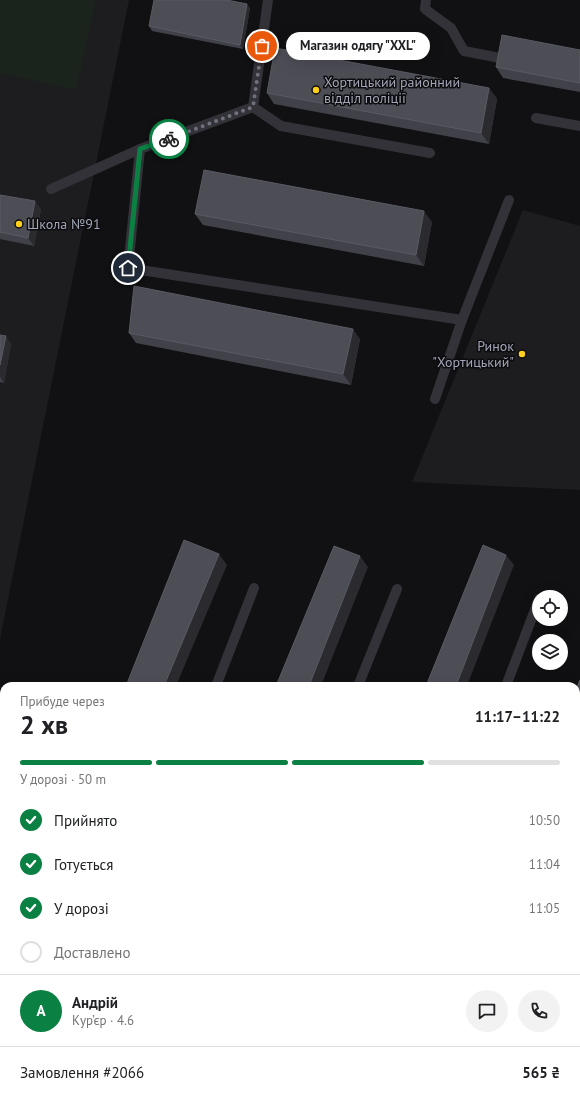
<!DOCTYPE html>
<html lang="uk">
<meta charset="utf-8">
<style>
body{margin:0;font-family:"PT Sans",sans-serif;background:#f2f2f2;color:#202124;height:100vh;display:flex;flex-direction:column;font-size:15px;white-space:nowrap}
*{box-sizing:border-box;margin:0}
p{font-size:13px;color:#757577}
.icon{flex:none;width:22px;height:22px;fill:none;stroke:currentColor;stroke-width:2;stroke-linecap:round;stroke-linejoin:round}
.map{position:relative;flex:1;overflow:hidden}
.details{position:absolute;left:0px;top:682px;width:580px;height:424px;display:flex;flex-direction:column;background:#fff;border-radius:12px 12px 0 0;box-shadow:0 4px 16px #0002}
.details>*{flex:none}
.buttons{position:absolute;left:532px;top:590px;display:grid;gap:8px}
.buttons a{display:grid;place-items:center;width:36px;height:36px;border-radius:50%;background:#fff;box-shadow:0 4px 16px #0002;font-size:20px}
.pin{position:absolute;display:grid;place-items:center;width:34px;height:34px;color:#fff;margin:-17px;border:2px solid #fff;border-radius:50%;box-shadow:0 1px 4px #0007}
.courier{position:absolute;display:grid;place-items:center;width:40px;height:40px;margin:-20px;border:3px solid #0b8043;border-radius:50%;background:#fff;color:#222;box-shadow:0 1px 5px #0007}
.bubble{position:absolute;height:28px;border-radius:14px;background:#fff;box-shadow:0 4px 16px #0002;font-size:13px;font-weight:700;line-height:28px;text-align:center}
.headline em{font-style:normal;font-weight:700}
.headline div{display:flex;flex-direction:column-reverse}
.headline{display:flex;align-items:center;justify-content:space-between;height:68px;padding:0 20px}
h1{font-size:26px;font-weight:700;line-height:30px}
.bar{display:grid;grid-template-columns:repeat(4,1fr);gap:6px 4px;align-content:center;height:48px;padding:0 20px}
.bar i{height:5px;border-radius:3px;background:#e0e0e0}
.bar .selected{background:#0b8043}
.bar p{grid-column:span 4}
.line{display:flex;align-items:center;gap:10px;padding:0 20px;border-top:1px solid #e0e0e0}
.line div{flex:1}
.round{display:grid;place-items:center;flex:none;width:42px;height:42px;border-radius:21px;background:#f2f2f2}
ol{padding:0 20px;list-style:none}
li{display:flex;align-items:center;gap:12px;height:44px}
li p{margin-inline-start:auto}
li .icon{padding:4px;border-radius:50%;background:#0b8043;color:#fff;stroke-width:4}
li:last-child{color:#757577}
li i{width:22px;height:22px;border:2px solid #e0e0e0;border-radius:50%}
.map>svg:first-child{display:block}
.built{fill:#1d1d20}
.green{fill:#1b231d}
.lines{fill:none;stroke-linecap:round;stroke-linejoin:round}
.lane{stroke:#323238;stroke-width:10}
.wall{fill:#414249}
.shaded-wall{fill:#2a2a2f}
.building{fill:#4c4d55;stroke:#595b64}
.done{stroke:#6f717c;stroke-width:4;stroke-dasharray:0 7.2}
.route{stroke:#0b8043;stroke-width:5}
.poi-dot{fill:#ffcf1d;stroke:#0c0c0e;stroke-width:1.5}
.labels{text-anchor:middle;stroke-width:3;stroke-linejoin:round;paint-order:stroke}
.poi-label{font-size:14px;fill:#a1a5b5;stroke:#0c0c0e;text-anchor:start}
</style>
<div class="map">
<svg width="580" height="1106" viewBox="0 0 580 1106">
<rect width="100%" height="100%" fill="#111113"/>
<path class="built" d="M0,0H129L0,639Z
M523,210L580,226V490L412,482Z"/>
<path class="green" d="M0,0H96L76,90L0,73Z"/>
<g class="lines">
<path class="lane" d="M426,0L425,9L451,28L464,51L500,58
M253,107L140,149L128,268L462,320
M253,107L281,126L430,153
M253,107L268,0
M536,118L580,126
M51,189L140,149
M435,399L462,320L509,200
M216,686L254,588
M358,686L397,589
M506,686L539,599
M576,915L580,905
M0,940L4,942
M420,1102L431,1106"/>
</g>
<path class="wall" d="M250,8L243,49L152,31L149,26Z
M580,50V92L503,78L496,67Z
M489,88L497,99L489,144L274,104L267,93Z
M0,195L41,209L34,246L0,239Z
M195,214L432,222L424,266L203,225Z
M129,333L360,339L351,385L136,343Z
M0,335L11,344L4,383L0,382Z
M0,987L4,988V1042L0,1040Z
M153,1102H286L296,1106H163Z"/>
<path class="shaded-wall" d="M247,4L250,8L243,49L240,45Z
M489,88L497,99L489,144L481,133Z
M35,201L41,209L34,246L28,238Z
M424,211L432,222L424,266L416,255Z
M353,329L360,339L351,385L343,374Z
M6,336L11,344L4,383L0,377V365Z
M219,554L227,565L176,686H164Z
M506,555L514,565L467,686H456Z
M360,556L368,567L321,686H309Z
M580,763V793L576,804V773Z"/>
<path class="building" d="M154,0H227L247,4L240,45L149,26Z
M502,35L580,50V83L496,67Z
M275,48L489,88L481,133L267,93Z
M204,170L424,211L416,255L195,214Z
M0,195L35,201L28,238L0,232Z
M134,286L353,329L343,374L129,333Z
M0,335L6,336L0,365Z
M184,540L219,554L164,686H126Z
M483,545L506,555L456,686H426Z
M334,546L360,556L309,686H276Z
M580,680V763L576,773V689Z
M0,987L4,988V1034L0,1032Z
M172,1102H286L296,1106H182Z"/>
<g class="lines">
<path class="done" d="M169,139L253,107L262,46"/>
<path class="route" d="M128,268L140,149L169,139"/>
</g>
<g class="poi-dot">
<circle cx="316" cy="90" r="4"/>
<circle cx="19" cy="224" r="4"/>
<circle cx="522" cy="354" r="4"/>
</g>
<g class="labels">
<g class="poi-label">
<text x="324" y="87">Хортицький районний<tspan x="324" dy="16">відділ поліції</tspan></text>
<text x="27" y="229">Школа №91</text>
<text x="514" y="351" text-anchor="end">Ринок<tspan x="514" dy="16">"Хортицький"</tspan></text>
</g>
</g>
</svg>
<div class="buttons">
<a><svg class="icon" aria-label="locate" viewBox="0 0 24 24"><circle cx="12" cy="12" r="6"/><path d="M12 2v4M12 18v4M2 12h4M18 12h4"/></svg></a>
<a><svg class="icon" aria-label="layers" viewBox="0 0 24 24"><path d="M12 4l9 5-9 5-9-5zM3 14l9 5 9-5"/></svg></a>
</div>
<div class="pin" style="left:262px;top:46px;background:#ea580c"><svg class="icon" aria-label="bag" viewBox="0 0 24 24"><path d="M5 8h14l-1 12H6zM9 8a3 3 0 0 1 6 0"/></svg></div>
<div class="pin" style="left:128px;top:268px;background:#1f2937"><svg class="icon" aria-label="home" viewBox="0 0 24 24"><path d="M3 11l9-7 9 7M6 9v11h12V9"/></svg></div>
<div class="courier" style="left:169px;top:139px"><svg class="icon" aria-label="bike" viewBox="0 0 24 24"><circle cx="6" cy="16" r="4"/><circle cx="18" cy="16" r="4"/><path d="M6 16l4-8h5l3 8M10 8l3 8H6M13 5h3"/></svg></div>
<div class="bubble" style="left:286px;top:32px;width:144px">Магазин одягу &quot;XXL&quot;</div>
<section class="details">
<div class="headline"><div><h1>2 хв</h1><p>Прибуде через</p></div><em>11:17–11:22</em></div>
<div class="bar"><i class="selected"></i><i class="selected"></i><i class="selected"></i><i></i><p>У дорозі · 50 m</p></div>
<ol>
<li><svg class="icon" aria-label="check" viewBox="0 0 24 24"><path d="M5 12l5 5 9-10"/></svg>Прийнято<p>10:50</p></li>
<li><svg class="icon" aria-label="check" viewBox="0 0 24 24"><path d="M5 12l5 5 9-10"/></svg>Готується<p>11:04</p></li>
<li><svg class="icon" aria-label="check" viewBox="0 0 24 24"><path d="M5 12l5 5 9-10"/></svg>У дорозі<p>11:05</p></li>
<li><i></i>Доставлено</li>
</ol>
<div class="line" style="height:72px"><b class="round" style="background:#0b8043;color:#fff">А</b><div><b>Андрій</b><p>Кур’єр · 4.6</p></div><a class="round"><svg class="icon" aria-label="chat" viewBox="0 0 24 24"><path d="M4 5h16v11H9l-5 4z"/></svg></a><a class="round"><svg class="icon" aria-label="phone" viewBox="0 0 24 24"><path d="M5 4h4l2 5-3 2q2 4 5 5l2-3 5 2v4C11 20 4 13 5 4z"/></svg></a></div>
<div class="line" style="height:52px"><div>Замовлення #2066</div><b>565 ₴</b></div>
</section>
</div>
